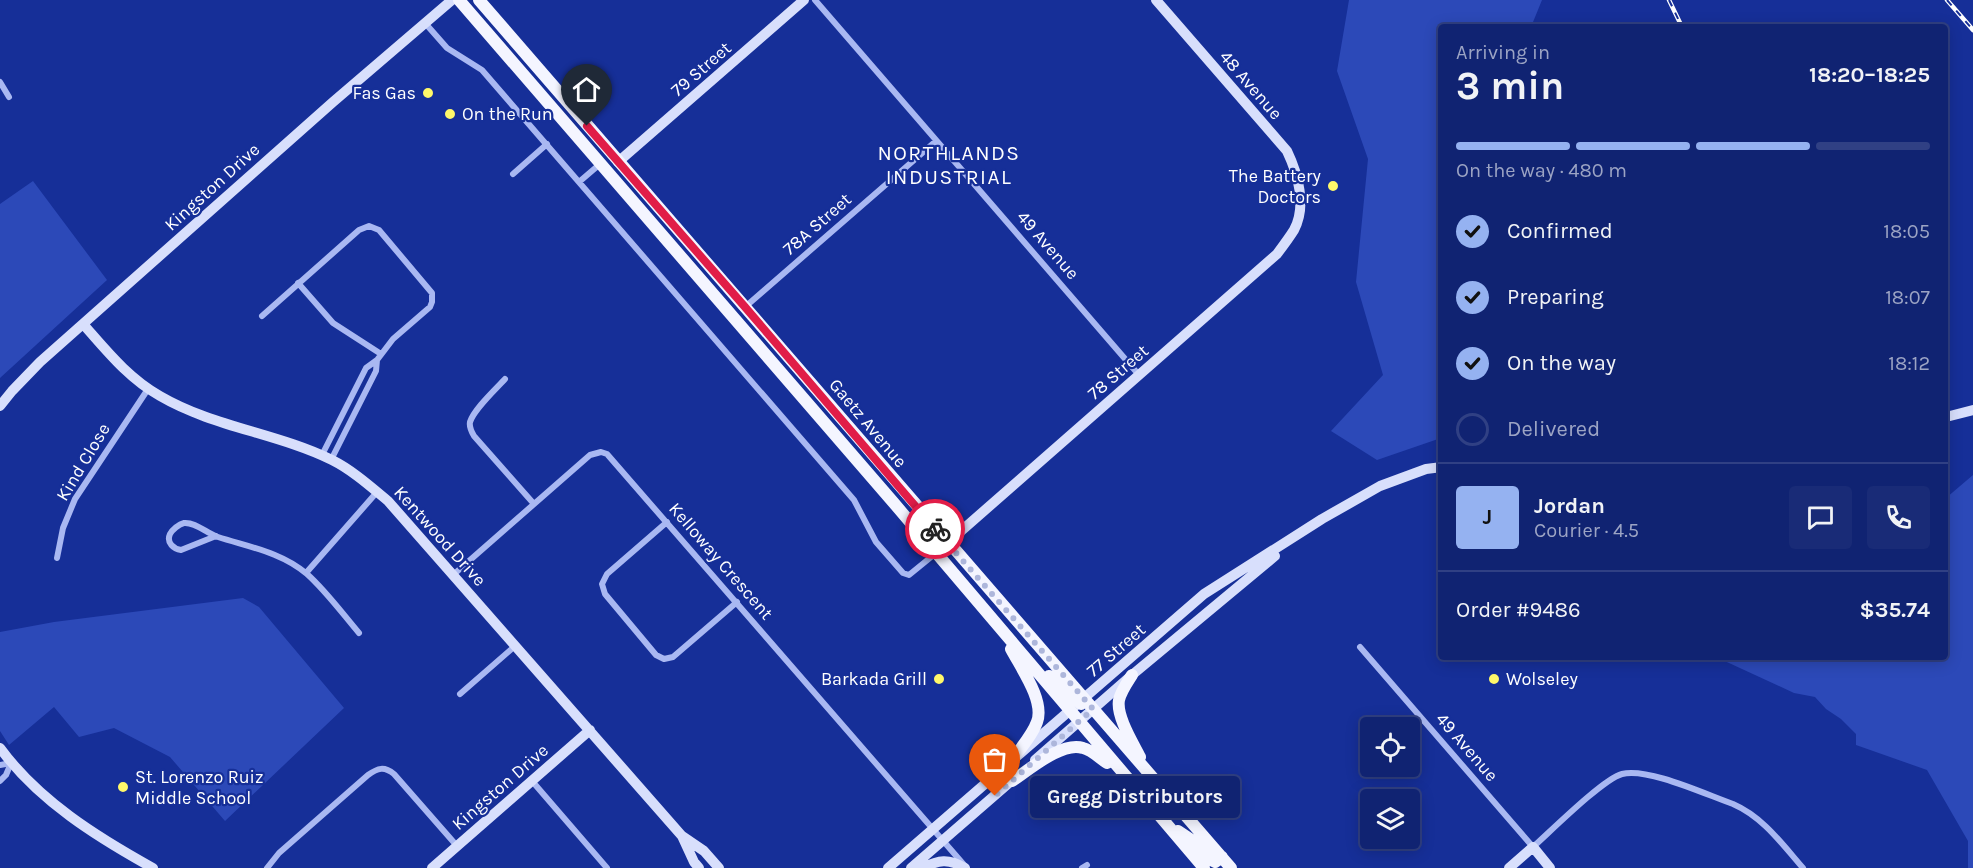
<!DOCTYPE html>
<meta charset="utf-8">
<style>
body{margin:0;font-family:Karla,sans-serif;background:#192b77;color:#f1f3f6;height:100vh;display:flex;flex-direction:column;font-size:22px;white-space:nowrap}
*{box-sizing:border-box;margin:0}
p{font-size:20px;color:#9ca4c4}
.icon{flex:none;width:33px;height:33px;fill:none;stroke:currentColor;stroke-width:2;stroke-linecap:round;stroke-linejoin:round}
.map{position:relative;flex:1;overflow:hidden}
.sheet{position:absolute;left:1438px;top:24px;width:510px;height:636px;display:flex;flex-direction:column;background:#102372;border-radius:6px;box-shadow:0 3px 15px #0003,0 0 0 2px #304084}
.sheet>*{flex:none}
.fabs{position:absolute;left:1360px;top:717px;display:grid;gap:12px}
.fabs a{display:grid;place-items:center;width:60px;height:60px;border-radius:6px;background:#102372;box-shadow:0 3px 15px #0003,0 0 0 2px #304084;font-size:30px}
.pin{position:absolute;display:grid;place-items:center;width:51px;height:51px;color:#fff;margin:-62px -26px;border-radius:50% 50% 50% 0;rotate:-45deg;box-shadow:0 0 6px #0007}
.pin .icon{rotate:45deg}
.courier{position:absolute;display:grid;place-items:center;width:60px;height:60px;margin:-30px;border:4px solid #e11d48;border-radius:50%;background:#fff;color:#222;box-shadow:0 2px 8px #0007}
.bubble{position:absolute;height:42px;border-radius:6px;background:#102372;box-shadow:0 3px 15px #0003,0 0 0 2px #304084;font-size:20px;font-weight:700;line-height:42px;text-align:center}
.overview em{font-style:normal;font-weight:700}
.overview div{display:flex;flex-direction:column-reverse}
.overview{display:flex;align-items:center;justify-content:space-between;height:102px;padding:0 18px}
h1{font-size:39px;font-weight:700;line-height:45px}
.bar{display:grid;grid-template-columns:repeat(4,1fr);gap:9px 6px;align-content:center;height:72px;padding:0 18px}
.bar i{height:8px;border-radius:4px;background:#304084}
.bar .selected{background:#95b2f1}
.bar p{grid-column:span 4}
.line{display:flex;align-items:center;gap:15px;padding:0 18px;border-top:2px solid #304084}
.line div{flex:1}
.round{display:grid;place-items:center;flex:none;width:63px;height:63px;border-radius:6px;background:#192b77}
ol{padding:0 18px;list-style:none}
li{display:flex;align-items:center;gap:18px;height:66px}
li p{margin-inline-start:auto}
li .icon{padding:6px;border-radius:50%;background:#95b2f1;color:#111;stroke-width:4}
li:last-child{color:#9ca4c4}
li i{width:33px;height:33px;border:3px solid #304084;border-radius:50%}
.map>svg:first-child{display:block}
.green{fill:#2c49b8}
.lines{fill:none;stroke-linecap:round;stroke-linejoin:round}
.street{stroke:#a9b8f2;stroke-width:6}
.secondary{stroke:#d8dffc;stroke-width:10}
.primary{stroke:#f4f5ff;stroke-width:12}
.rail-casing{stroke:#fff;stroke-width:4.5}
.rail{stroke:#162f98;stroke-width:2;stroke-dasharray:7;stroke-linecap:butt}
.done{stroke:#adb6db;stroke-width:6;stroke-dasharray:0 10.8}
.route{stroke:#e11d48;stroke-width:8}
.poi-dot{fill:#fff86a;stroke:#162f98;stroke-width:2}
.labels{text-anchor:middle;stroke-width:4.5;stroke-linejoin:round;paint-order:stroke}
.street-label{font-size:18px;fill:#fff;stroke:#162f98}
.poi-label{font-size:18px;fill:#fff;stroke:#162f98;text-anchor:end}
.quarter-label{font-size:21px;letter-spacing:1.5px;fill:#fff;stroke:#162f98}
</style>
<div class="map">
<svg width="1973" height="868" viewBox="0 0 1973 868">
<rect width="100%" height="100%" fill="#162f98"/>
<path class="green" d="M1349,0H1542L1531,27H1442L1441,438L1377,460L1331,431L1383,375L1356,282L1368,159L1337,71Z
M33,181L107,280L0,378V204Z
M1973,475V868H1968V841L1927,770L1856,745V734L1841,719L1826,709L1815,697L1794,693L1716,657H1946V498Z
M243,598L259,607L344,708L225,821L170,757L114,728L79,737L54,707L9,745L0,731V632L54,622Z"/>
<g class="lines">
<path class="street" d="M815,0L1139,375
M425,23L447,48L482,70L854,500L876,542L903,573L909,575L936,553
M0,82L9,97
M513,174L547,144
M579,182L600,164
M298,283L333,323L381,354
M745,307L936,141
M262,316L359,230L369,226L379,230L432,293V302L430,307L393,339L377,360L366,368L322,455
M505,379C496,389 474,409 470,422C469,427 471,431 474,436L534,504
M331,460L376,371L377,360
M667,522L607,574L602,584L605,594L656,655L664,659L673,657L737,602
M216,536L181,550C174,549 166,543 170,534C172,530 179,524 184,523C196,522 206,533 218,537C249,547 281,552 307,574C326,591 342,613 359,633
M57,558L63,528L75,499L148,389
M306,573L377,492
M453,575L590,455L601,452L607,454L965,866
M1360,647L1533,847C1550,832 1603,779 1622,774C1647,767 1707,795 1733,804C1763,817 1782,844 1803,868
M460,694L515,646
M0,765L11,763
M0,781L6,775L11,763
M532,781L607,868
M267,868L279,853L368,775C378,768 384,766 394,774L457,846
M1082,868L1087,865"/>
<path class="secondary" d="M618,162L804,0
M83,324C106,350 128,378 160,396C213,427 277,433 332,460C352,470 370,486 388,501L682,836L704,851L719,868
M0,406L12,391L40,362L333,102L452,0
M1946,417L1973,410
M936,553L1277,254C1283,246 1289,238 1294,230C1307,206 1298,174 1287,151L1156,0
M0,748C39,801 97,837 153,868
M1035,760L1132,675L1275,556
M682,836L694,862L699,868
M432,868L590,730
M888,868L1204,594L1322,519L1380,486L1426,469L1442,467
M911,868L1017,776
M922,868C939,860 948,858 965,868
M1509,868L1533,847L1550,868"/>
<path class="primary" d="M459,0L893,502L1204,868
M479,0C729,290 979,580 1231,868
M1011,649C1021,668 1045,701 1037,722C1032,736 1020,749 1011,761
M1132,675C1127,683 1121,691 1119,700C1116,716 1133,743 1140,757
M1049,676L1081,704
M1012,781C1029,770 1062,741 1083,748C1092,750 1099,758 1107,763
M1178,831L1193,841L1209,859L1215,862L1222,857"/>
<g class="rail-casing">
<path id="rail" d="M1669,0L1682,27
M1947,0L1973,30"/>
</g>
<use href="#rail" class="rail"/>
</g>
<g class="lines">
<path class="done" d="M935,529L1093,709L995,796"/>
<path class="route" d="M587,126L745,307L935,529"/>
</g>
<g class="poi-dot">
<circle cx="428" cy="93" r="6"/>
<circle cx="450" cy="114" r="6"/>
<circle cx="1333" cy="186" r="6"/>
<circle cx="939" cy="679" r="6"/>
<circle cx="1494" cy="679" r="6"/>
<circle cx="123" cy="787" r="6"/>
</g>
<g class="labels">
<g class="street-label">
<text transform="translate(701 69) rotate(-41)" y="6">79 Street</text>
<text transform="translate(1251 85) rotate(49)" y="6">48 Avenue</text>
<text transform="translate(212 187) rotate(-42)" y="6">Kingston Drive</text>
<text transform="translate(817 224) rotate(-41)" y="6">78A Street</text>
<text transform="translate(1048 245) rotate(49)" y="6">49 Avenue</text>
<text transform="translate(1118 372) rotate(-41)" y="6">78 Street</text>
<text transform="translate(868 423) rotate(50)" y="6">Gaetz Avenue</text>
<text transform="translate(83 462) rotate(-59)" y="6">Kind Close</text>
<text transform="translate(440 536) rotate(48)" y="6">Kentwood Drive</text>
<text transform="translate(721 561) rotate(49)" y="6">Kelloway Crescent</text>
<text transform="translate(1116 650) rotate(-41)" y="6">77 Street</text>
<text transform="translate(1467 747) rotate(49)" y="6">49 Avenue</text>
<text transform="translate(500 787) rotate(-41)" y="6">Kingston Drive</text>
</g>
<g class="poi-label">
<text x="416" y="99">Fas Gas</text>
<text x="462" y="120" text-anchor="start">On the Run</text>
<text x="1321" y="182">The Battery<tspan x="1321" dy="21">Doctors</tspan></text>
<text x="927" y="685">Barkada Grill</text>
<text x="1506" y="685" text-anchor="start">Wolseley</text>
<text x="135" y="783" text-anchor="start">St. Lorenzo Ruiz<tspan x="135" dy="21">Middle School</tspan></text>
</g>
<g class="quarter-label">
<text x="949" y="160">NORTHLANDS<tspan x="949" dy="24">INDUSTRIAL</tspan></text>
</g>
</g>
</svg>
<div class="fabs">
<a><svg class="icon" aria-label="locate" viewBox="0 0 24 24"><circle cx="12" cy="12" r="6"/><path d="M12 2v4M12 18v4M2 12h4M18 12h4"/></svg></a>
<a><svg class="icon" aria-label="layers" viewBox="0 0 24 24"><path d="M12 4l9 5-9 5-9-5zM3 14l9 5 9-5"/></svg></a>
</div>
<div class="pin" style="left:995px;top:796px;background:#ea580c"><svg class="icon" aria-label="bag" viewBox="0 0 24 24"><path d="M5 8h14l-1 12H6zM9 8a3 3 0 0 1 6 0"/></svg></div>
<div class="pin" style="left:587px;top:126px;background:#1f2937"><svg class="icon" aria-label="home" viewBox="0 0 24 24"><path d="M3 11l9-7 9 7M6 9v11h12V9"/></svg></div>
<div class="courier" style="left:935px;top:529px"><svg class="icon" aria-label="bike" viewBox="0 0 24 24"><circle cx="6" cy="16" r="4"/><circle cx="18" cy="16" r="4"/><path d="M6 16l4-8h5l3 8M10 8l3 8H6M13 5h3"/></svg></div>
<div class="bubble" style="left:1030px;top:776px;width:210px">Gregg Distributors</div>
<section class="sheet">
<div class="overview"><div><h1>3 min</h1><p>Arriving in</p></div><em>18:20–18:25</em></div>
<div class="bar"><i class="selected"></i><i class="selected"></i><i class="selected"></i><i></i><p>On the way · 480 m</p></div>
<ol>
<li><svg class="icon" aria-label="check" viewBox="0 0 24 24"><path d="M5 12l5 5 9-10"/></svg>Confirmed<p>18:05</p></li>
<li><svg class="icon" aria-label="check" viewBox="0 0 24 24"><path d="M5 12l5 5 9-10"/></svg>Preparing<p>18:07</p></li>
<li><svg class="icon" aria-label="check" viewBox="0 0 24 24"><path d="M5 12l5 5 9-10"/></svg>On the way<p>18:12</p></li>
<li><i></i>Delivered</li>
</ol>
<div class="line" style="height:108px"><b class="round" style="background:#95b2f1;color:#111">J</b><div><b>Jordan</b><p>Courier · 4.5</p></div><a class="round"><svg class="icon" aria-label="chat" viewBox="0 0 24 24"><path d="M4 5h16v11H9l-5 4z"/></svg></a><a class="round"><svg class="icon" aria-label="phone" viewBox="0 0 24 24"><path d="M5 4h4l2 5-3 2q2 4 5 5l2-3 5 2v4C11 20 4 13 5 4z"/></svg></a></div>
<div class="line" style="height:78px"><div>Order #9486</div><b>$35.74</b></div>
</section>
</div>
